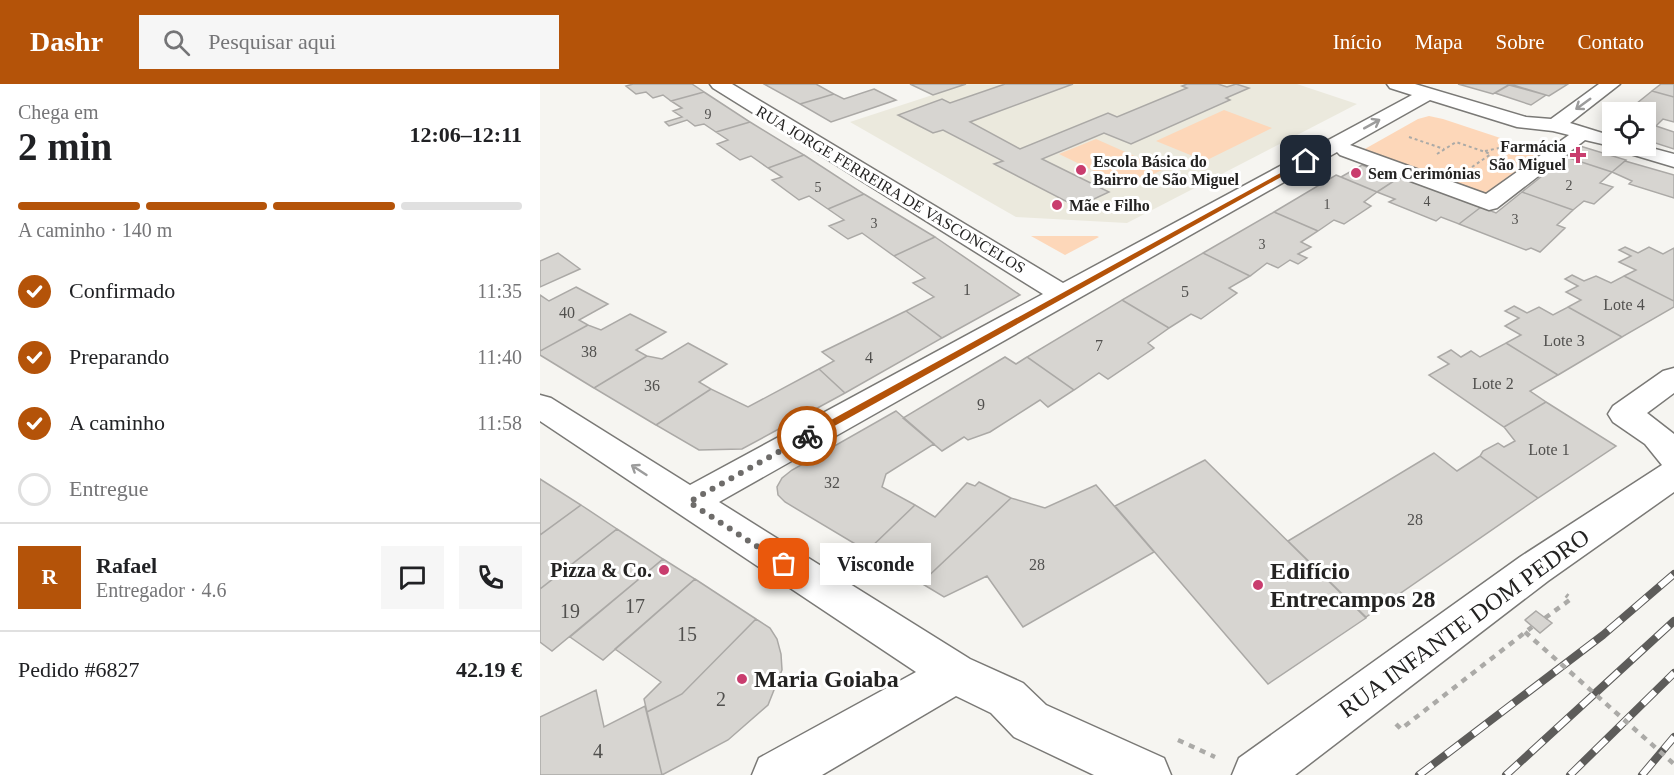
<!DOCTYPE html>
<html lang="pt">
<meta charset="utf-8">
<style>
body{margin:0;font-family:Georgia,serif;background:#f6f6f6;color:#202124;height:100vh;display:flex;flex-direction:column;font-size:22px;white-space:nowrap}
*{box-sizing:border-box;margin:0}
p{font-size:20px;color:#757577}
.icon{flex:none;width:33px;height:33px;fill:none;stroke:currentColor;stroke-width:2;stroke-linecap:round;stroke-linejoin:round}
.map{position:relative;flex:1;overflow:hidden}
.details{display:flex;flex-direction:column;background:#fff;width:540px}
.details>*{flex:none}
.tools{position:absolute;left:1062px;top:18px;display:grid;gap:12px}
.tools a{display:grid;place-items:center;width:54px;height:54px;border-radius:0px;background:#fff;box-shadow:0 3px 15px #0003;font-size:30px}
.pin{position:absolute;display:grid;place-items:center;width:51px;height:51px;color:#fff;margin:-26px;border-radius:12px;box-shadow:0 3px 9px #0006}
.courier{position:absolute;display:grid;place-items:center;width:60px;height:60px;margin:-30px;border:4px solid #b45309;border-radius:50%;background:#fff;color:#222;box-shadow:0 2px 8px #0007}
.bubble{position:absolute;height:42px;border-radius:0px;background:#fff;box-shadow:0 3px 15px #0003;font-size:20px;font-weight:700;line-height:42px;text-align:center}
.overview em{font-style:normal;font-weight:700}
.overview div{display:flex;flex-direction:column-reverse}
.overview{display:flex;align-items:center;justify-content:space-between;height:102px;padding:0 18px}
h1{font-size:39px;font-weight:700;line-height:45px}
.bar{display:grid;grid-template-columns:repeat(4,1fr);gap:9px 6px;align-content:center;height:72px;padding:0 18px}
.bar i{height:8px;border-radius:4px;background:#e0e0e0}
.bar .active{background:#b45309}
.bar p{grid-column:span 4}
.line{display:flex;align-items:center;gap:15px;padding:0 18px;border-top:2px solid #e0e0e0}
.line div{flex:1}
.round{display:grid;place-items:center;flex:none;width:63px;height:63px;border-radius:0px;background:#f6f6f6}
ol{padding:0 18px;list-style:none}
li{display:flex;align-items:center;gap:18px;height:66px}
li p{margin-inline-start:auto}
li .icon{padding:6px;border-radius:50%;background:#b45309;color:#fff;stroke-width:4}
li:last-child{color:#757577}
li i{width:33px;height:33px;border:3px solid #e0e0e0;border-radius:50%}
header{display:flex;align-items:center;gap:36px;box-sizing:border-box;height:84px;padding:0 30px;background:#b45309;color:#fff}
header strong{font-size:28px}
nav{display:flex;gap:33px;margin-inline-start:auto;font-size:21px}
.search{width:420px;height:54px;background:#f6f6f6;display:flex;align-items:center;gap:15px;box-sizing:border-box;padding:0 21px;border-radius:0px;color:#757577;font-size:22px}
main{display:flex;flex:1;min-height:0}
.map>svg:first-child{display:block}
.built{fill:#ebe9dd}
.green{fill:#fdd7b9}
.building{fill:#d7d5d1;stroke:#aba9a6;stroke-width:1.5}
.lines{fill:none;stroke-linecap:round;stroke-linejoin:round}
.minor-casing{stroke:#7a7976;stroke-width:3}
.path-far1{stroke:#abaaa7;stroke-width:2;stroke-dasharray:3 3;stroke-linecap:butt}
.path{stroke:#abaaa7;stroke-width:4.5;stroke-dasharray:6 6;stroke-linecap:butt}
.minor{fill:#fff;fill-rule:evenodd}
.rail-casing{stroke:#5d5c5a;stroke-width:8}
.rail{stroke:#fff;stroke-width:6;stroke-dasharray:17;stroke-linecap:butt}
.path-bridge{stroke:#abaaa7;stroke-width:4.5;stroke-dasharray:6 6;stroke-linecap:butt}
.oneway{stroke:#9c9c9c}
.route{fill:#b45309}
.done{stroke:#6e6c6a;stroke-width:6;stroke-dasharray:0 10.8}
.poi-dot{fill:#c93d6e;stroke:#fff;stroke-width:2}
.labels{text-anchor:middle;stroke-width:6;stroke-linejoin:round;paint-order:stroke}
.far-number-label{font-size:14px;fill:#51504e}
.far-poi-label{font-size:16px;font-weight:bold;fill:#242322;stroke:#fff;text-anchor:start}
.far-street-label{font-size:16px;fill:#242322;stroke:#fff}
.number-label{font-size:16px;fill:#51504e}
.poi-label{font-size:20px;font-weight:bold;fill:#242322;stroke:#fff;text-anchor:end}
.near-number-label{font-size:20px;fill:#51504e}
.near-poi-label{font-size:24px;font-weight:bold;fill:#242322;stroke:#fff;text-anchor:start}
.near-street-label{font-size:24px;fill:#242322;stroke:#fff}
</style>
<header>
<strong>Dashr</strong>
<div class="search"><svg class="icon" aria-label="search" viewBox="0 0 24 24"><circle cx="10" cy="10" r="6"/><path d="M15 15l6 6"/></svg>Pesquisar aqui</div>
<nav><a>Início</a><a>Mapa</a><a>Sobre</a><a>Contato</a></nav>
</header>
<main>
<section class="details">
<div class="overview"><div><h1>2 min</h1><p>Chega em</p></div><em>12:06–12:11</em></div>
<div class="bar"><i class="active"></i><i class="active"></i><i class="active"></i><i></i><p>A caminho · 140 m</p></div>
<ol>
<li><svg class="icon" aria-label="check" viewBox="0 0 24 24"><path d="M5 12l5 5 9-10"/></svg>Confirmado<p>11:35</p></li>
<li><svg class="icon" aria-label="check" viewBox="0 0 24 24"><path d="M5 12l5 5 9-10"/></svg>Preparando<p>11:40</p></li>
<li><svg class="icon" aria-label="check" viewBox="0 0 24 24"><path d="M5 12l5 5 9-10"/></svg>A caminho<p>11:58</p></li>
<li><i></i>Entregue</li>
</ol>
<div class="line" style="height:108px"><b class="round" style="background:#b45309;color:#fff">R</b><div><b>Rafael</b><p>Entregador · 4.6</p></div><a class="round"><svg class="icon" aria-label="chat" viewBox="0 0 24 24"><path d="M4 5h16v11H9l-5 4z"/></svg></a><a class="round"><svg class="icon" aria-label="phone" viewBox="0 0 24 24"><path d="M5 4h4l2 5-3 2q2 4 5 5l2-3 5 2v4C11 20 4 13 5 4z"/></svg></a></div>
<div class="line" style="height:78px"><div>Pedido #6827</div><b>42.19 €</b></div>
</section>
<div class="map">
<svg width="1134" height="691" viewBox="0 0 1134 691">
<rect width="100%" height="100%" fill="#f6f5f1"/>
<path class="built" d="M426,0H757L817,20L587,139L476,133L310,38Z"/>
<path class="green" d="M684,26L732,44L665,77L616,57Z
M889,32L903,35L1003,68L946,111L823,66L878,35Z
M556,55L624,85L587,103L519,70Z
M491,152H557L559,153L525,171Z"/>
<path class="building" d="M93,0H152L164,8L131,17L123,11L113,14L106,8L96,10L86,2Z
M224,0H276L294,10L260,20Z
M370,0H426L393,11Z
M465,0H533L430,38L480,65L568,29L577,33L647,4L642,2L647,0H678L687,3L696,0L709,4L686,14L690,16L591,60L564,49L502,75L569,108L537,123L454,80L463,77L403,46L393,49L358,31L402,15L410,19Z
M918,0H970L953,10Z
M970,0H1028L1009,12Z
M1121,0H1134V13L1112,7Z
M969,1L1006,11L991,21L955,9Z
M334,5L356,16L291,38L260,20L294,10L304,15Z
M1112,7L1134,13V38L1123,35L1116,42L1106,39V28H1086Z
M164,8L210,38L176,48L164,40L155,42L147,36L129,42L125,38L142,33L133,27L142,24L131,17Z
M210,38L264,71L228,84L211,72L200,76L177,60L188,56L176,48Z
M1116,42L1134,48V65L1106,56V50Z
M1040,62L1086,76L1072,88L1026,73Z
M264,71L324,110L288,125L269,112L259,116L232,96L242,93L228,84Z
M1026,73L1072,88L1060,99L1073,103L1054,120L1044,117L1033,126L982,108Z
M1085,77L1134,91V114L1089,100L1092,97L1072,88Z
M822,81L857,95L837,108L801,93Z
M796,91L837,108L824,118L831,122L804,140L794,136L778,147L734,128Z
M860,93L941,123L919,140L901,133L896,137L849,118L855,115L837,108Z
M982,108L1033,126L1017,141L1025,144L1000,168L991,164L986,166L919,140L941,123L956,129Z
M324,110L395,153L354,172L322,149L308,155L289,142L304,136L288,125Z
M734,128L778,147L761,158L771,163L758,170L767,174L758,180L750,176L738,184L727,179L710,192L663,169Z
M395,153L480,211L402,254L366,227L394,213L373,199L385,194L354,172Z
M1085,163L1098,169L1109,163L1123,170L1134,164V217L1084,192L1096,186L1079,178L1091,172L1079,166Z
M18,169L40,185L0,203V177Z
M663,169L710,192L689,204L697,209L661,235L651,230L629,244L582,216Z
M1032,191L1044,197L1056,192L1071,199L1084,192L1134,217V223L1082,253L1028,223L1041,216L1026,208L1038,202L1025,195Z
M36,203L68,220L39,236L48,241L0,267V211L9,217Z
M582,216L629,244L608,259L614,264L568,295L559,289L534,306L487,273Z
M974,222L987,229L999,223L1013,231L1028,223L1082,253L1018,291L966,259L981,251L965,242L979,234L965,227Z
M366,227L402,254L305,309L279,285L294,277L282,268Z
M90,230L126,248L96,266L107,272L54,304L0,271V267L48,241L61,246Z
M148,259L187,280L159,298L171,305L116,341L54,304L107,272L122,275Z
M966,259L1018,291L990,307L1006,318L964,343L889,291L909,280L898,273L911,266L921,273L931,267L940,273Z
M465,273L476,280L487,273L534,306L508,323L500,316L450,348L428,356L424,353L402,367L363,334Z
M279,285L305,309L202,365L159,366L116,341L171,305L208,323Z
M1006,318L1076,362L998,414L940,372L943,367L958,359L964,363L975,357L964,343Z
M356,327L394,360L346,390L342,403L375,421L327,467L245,418L238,411L237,403L242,394L252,386Z
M894,369L917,387L940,372L998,414L826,533L748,457Z
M665,376L826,534L728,600L575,422Z
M0,395L41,421L0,451Z
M439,398L471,414L381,499L327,467L375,421L395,433L427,399L435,402Z
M556,401L614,468L483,543L447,492L404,513L381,499L471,414L505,424Z
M41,421L77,445L0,505V451Z
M77,445L123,475L12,567L0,558V505Z
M123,475L155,495L63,576L30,553Z
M155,495L216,535L142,610L107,628L104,615L121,598L75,565Z
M996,527L1012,539L1000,549L985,536Z
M216,535L230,544L237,555L241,570L242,586L228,621L188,656L122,691L107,628L142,610Z
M56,606L64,643L105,622L122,691H0V633Z"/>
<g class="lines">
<g class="minor-casing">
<path id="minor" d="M170,0H192L523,199L872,11L850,4L847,0H875L986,33L1011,35L1059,0H1080L1030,39L1072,52V62H1104L1134,70V83L1077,66L1075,63L1045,56L957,124L949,126L800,71L797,68L179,418L430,575L483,599L506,621L624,674L631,691H554L474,653L451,629L416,612L282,691H212L219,674L376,588L0,337V311L11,314L150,401L503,210L173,4ZM890,16L977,43L1013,47L1029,51L946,110L810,61Z
M1134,284V309L1107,329L1134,350V408L1008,497L755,691H692L699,674L980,473L1122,381L1105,360L1073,338L1068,330L1073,322L1123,287Z"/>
</g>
<path class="path-far1" d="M869,53L904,65
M945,67L964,63
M897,70L916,58L951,70
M932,83L951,70"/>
<path class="path" d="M1005,534L1031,515L1026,511
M856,640L861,645L992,543
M638,656L675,673"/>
<use href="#minor" class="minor"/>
<g class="rail-casing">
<path id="rail" d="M879,691L1063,551L1134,490
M966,691L1134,537
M1030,691L1134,589
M1102,691L1134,653"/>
</g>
<use href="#rail" class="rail"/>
<path class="path-bridge" d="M985,548L1134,680"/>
</g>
<defs><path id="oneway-shaft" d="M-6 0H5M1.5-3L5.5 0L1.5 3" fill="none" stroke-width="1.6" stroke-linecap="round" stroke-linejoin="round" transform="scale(1.5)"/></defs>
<g class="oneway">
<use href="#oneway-shaft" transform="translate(1043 20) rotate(144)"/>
<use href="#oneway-shaft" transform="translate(832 40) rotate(-29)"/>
<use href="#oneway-shaft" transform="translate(99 386) rotate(-147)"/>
</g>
<path class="route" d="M766,75L768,78L271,355L267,356L262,352Z"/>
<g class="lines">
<path class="done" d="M244,480L149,418L267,352"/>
</g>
<g class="poi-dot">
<path d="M1035 62h6v6h6v6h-6v6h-6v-6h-6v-6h6z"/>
<circle cx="541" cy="86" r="6"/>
<circle cx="816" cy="89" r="6"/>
<circle cx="517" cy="121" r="6"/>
<circle cx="124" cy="486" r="6"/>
<circle cx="718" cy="501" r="6"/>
<circle cx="202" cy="595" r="6"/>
</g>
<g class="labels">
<g class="far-number-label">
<text x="168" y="35">9</text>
<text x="1029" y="106">2</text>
<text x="278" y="108">5</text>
<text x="887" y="122">4</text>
<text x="787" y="125">1</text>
<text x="975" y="140">3</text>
<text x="334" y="144">3</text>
<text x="722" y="165">3</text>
</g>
<g class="far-poi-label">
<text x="1026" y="68" text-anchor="end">Farmácia<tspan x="1026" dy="18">São Miguel</tspan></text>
<text x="553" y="83">Escola Básica do<tspan x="553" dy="18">Bairro de São Miguel</tspan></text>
<text x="828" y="95">Sem Cerimónias</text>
<text x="529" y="127">Mãe e Filho</text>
</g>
<g class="far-street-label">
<text transform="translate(351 105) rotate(31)" y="6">RUA JORGE FERREIRA DE VASCONCELOS</text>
</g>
<g class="number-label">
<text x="427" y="211">1</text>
<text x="645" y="213">5</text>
<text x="1084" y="226">Lote 4</text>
<text x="27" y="234">40</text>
<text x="1024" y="262">Lote 3</text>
<text x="559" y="267">7</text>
<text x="49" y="273">38</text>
<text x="329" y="279">4</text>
<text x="953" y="305">Lote 2</text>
<text x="112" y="307">36</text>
<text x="441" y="326">9</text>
<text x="1009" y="371">Lote 1</text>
<text x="292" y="404">32</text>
<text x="875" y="441">28</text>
<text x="497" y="486">28</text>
</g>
<g class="poi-label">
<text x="112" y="493">Pizza &amp; Co.</text>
</g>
<g class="near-number-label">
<text x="95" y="529">17</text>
<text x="30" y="534">19</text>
<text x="147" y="557">15</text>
<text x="181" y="622">2</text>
<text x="58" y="674">4</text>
</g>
<g class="near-poi-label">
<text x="730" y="495">Edifício<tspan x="730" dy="28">Entrecampos 28</tspan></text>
<text x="214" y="603">Maria Goiaba</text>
</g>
<g class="near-street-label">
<text transform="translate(924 539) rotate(-36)" y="8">RUA INFANTE DOM PEDRO</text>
</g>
</g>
</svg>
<div class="tools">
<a><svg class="icon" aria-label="locate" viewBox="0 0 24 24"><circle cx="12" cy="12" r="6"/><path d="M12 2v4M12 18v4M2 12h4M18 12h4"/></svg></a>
</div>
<div class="pin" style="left:244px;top:480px;background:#ea580c"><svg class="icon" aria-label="bag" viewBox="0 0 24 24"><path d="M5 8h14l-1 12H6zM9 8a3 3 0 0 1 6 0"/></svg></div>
<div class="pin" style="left:766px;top:77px;background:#1f2937"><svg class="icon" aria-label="home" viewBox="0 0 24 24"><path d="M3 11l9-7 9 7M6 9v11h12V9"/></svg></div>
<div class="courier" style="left:267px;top:352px"><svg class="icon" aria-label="bike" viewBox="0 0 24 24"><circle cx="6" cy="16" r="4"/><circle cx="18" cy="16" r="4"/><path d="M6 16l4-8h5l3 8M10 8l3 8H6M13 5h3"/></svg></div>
<div class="bubble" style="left:280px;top:459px;width:111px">Visconde</div>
</div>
</main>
